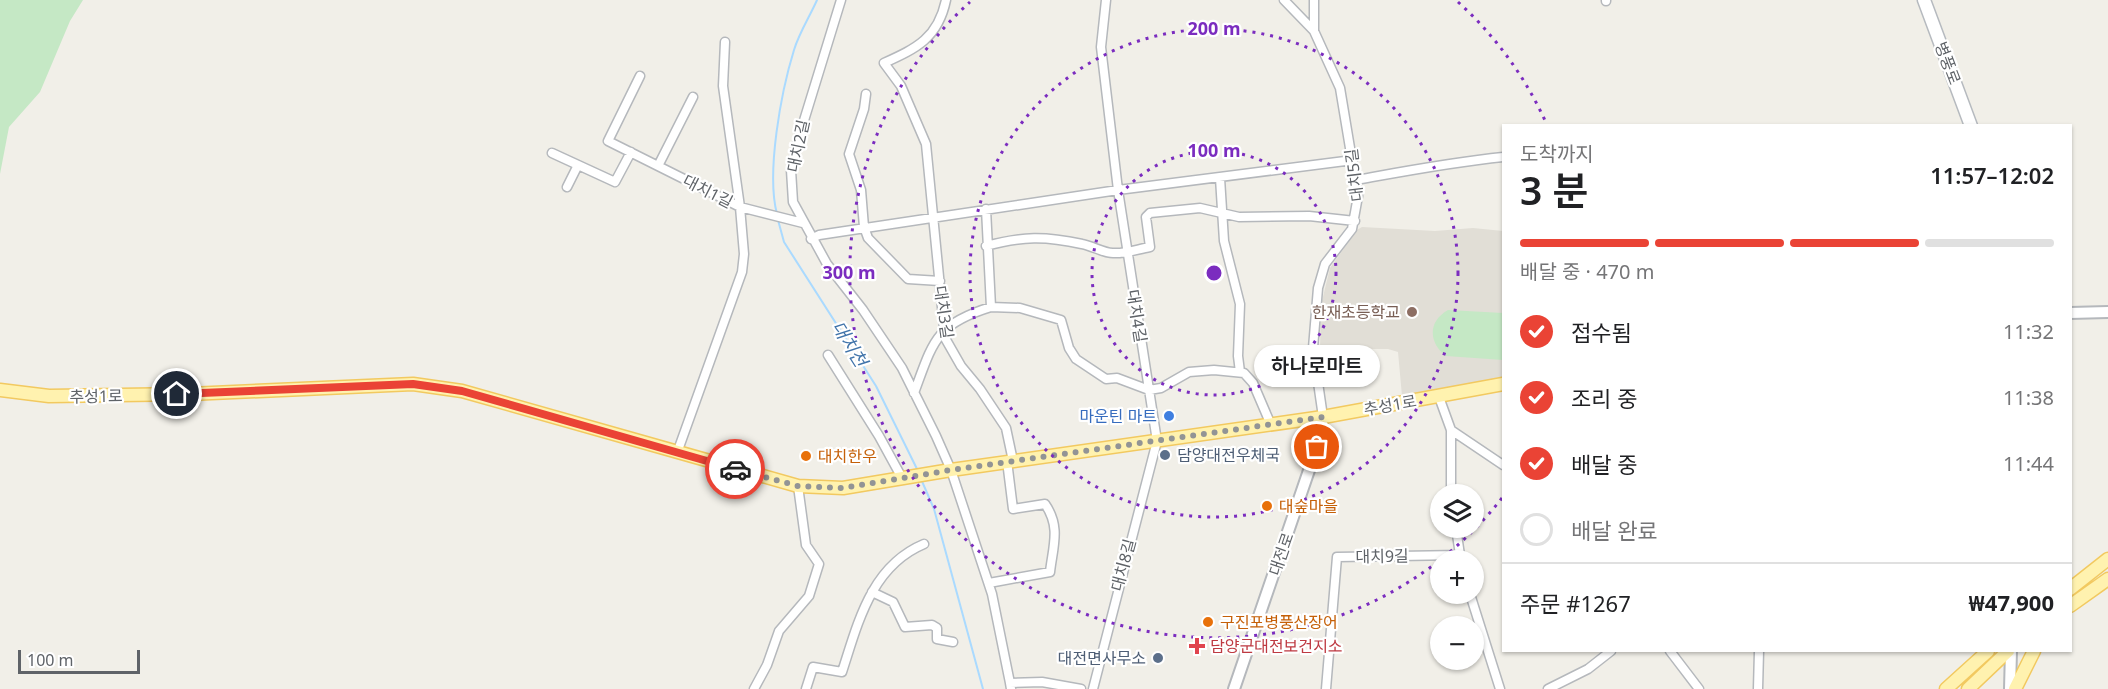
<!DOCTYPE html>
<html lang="ko">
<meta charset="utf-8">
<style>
body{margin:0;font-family:"Noto Sans","Noto Sans KR",sans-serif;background:#f2f2f2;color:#202124;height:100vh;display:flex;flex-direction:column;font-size:22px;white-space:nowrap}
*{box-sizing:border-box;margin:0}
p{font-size:20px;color:#757577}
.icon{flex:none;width:33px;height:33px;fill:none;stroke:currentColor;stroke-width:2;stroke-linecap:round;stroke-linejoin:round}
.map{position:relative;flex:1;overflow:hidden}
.sheet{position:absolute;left:1502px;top:124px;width:570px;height:528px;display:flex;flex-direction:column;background:#fff;border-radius:0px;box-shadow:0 2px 4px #0004}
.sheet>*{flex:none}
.fabs{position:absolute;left:1430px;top:484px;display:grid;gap:12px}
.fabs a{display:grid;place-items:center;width:54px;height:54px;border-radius:50%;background:#fff;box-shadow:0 2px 4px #0004;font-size:30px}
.scale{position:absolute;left:18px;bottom:15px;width:122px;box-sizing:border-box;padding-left:6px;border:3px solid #5f6368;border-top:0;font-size:16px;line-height:21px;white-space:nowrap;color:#5f6368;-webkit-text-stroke:4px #fff;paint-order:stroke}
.pin{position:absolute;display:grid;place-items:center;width:51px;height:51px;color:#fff;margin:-26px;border:3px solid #fff;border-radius:50%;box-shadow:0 2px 6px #0007}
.courier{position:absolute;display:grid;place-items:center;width:60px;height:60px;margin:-30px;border:4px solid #ea4335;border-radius:50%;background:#fff;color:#222;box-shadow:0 2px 8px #0007}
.bubble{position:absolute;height:42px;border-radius:21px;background:#fff;box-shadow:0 2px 4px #0004;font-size:20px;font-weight:600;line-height:42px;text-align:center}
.headline em{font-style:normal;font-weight:600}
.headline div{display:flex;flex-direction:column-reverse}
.headline{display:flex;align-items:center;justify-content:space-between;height:102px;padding:0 18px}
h1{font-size:39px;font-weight:600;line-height:45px}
.bar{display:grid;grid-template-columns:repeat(4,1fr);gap:9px 6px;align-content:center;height:72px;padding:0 18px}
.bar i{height:8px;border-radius:4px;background:#e0e0e0}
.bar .selected{background:#ea4335}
.bar p{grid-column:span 4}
.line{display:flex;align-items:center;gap:15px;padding:0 18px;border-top:2px solid #e0e0e0}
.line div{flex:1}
ol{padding:0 18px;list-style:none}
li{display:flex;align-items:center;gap:18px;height:66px}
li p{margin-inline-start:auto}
li .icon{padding:6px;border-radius:50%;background:#ea4335;color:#fff;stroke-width:4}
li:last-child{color:#757577}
li i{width:33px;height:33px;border:3px solid #e0e0e0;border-radius:50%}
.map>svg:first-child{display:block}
.education{fill:#e1ded6}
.green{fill:#c5e8c5}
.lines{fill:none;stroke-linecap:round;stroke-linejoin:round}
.stream{stroke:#aadaff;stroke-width:2}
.minor-casing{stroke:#b5b8bc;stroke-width:11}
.tertiary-casing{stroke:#b5b8bc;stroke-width:14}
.secondary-casing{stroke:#b6babf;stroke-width:15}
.primary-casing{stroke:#f2c960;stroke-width:15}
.minor{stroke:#fff;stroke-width:8}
.tertiary{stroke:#fff;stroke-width:10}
.secondary{stroke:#fff;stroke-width:12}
.primary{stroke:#fff2af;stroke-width:12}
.done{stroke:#929495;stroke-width:6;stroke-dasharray:0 10.8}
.route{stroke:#ea4335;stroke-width:8}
.ring{fill:none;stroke:#7b2cbf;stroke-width:3;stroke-dasharray:3 6}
.education-dot{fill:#8d6e63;stroke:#fff;stroke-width:2}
.shop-dot{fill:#3f7fe0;stroke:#fff;stroke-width:2}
.service-dot{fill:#5c6f8a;stroke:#fff;stroke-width:2}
.food-dot{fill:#e8710a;stroke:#fff;stroke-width:2}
.health-dot{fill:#e0444e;stroke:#fff;stroke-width:2}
.labels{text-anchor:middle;stroke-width:4.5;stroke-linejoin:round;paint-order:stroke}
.street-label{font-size:16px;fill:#5f6368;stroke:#fff}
.education-label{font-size:16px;fill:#785e54;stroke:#fff;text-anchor:end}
.shop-label{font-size:16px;fill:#366cbe;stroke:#fff;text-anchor:end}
.service-label{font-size:16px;fill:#4e5e75;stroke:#fff;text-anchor:start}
.food-label{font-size:16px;fill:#c56008;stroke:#fff;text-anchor:start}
.health-label{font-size:16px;fill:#be3a42;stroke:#fff;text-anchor:start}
.water-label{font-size:18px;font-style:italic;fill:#4174aa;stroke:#fff}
.centre{fill:#7b2cbf;stroke:#fff;stroke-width:3}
.ring-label{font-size:18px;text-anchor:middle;font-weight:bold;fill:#7b2cbf;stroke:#fff;stroke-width:4.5;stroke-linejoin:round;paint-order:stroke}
</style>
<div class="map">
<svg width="2108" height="689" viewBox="0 0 2108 689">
<rect width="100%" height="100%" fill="#f1efe8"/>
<path class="education" d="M1362,227L1435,231L1473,228L1503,231V378L1402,396L1398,352L1388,349H1320L1321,305L1330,268L1357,230Z"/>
<path class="green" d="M0,0H83L70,21L40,92L9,127L0,174Z
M1448,310L1503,313V360L1446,356C1429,343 1427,322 1448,310Z"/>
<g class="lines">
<path class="stream" d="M777,214C766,173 781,92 794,50C799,33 810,16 817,0
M778,220L784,242L876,386L918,471
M921,479L934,509L983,689"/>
<g class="minor-casing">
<path id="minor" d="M841,0L798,140L791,170L793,202L827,264L863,310L902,368L936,436L951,470L992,594L1010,683
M946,0C938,38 917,48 884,63L901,86L926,144L945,338L961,366L980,389L1006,428L1013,461
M1284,0L1314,31
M1314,0V31L1340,88L1358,196L1352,229L1325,264L1318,288L1313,348L1323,417
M1606,0V1
M725,42L723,86L740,207L803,223
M640,76L608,141L740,207L744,254L742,272L677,453
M866,94L864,109L849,154L861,190L864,227L868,238L908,279L940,281
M552,153L615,182L631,152
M658,166L693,97
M1220,178L1224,241L1240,304L1238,356L1240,372
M1356,180C1406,171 1453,162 1503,157
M567,187L578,165
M811,239L819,235L1118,190L1353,160
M986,246C1023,236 1045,236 1082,244C1093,246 1103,253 1113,253C1125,254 1138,249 1150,247L1146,217L1150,213L1200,208L1239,217L1309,216L1355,221
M991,307L1020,308L1061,320L1069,348L1076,359L1106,379L1117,378L1149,390L1161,388L1189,372L1214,370L1244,373L1253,383L1271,425
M828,355L879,436L902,478
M914,393C933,342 935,324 991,307L986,209
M1439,397L1451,430V495
M1451,430L1503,465
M989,583L1050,572C1053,546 1061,527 1045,504L1013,509L1007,461
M872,592L893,602L905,627L932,625L937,628V639L953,642
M1470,594L1500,689
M1670,651L1699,689
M754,689L767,665L779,631L809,596L819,564L806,545L798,486
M806,689L813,667L842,672C858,623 871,566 924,544
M1011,689L1010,683L1042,682L1081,689
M1093,689L1157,441L1118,190L1101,47L1106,0
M1326,689L1337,557L1460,555L1456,528
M1548,689L1588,669L1611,651
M1758,689L1759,651"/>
</g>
<g class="tertiary-casing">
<path id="tertiary" d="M2070,313L2108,312
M1234,689L1317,447L1323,417
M2010,689L2011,651"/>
</g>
<g class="secondary-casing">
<path id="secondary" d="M1924,0L1971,126"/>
</g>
<g class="primary-casing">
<path id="primary" d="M0,390L49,396L190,394L413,384L462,391L798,486L843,488L951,470L1323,417L1503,384
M2070,589L2108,559
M2070,606L2108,579
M1946,689L1988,651
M1968,689L2008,651
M2015,689L2034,651"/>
</g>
<use href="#minor" class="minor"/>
<use href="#tertiary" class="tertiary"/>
<use href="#secondary" class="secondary"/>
<use href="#primary" class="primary"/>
</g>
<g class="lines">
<path class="done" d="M735,469L798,486L843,488L951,470L1323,417L1317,447"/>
<path class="route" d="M177,394L413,384L462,391L735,469"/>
</g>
<g class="ring">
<circle cx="1214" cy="273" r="122"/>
<circle cx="1214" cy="273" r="244"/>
<path d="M1502 498A365 365 0 1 1 970 2M1458 2A365 365 0 0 1 1547 125"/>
</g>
<circle class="education-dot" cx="1412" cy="312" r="6"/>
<circle class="shop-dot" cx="1169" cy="416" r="6"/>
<g class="service-dot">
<circle cx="1165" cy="455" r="6"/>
<circle cx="1158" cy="658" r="6"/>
</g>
<g class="food-dot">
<circle cx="806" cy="456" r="6"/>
<circle cx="1267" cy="506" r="6"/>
<circle cx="1208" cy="622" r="6"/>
</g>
<path class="health-dot" d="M1194 637h6v6h6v6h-6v6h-6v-6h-6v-6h6z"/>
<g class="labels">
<g class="street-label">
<text transform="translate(1948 63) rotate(69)" y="6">병풍로</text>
<text transform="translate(798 146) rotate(-78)" y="6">대치2길</text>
<text transform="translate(1354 175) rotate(-97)" y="6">대치5길</text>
<text transform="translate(708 191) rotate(27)" y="6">대치1길</text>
<text transform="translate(944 312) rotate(82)" y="6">대치3길</text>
<text transform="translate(1137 316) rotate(81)" y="6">대치4길</text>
<text transform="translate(96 396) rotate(-1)" y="6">추성1로</text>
<text transform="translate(1390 405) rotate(-10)" y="6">추성1로</text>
<text transform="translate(1281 554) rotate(-71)" y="6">대전로</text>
<text transform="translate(1382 556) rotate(-1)" y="6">대치9길</text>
<text transform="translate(1123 565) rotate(-75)" y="6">대치8길</text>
</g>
<g class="education-label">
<text x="1400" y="318">한재초등학교</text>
</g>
<g class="shop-label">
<text x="1157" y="422">마운틴 마트</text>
</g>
<g class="service-label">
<text x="1177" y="461">담양대전우체국</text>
<text x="1146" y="664" text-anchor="end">대전면사무소</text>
</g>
<g class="food-label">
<text x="818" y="462">대치한우</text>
<text x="1279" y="512">대숲마을</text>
<text x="1220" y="628">구진포병풍산장어</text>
</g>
<g class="health-label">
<text x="1210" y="652">담양군대전보건지소</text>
</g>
<g class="water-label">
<text transform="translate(849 344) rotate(58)" y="6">대치천</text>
</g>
</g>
<circle cx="1214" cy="273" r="9" class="centre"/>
<g class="ring-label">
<text x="1214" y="35">200 m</text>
<text x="1214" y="157">100 m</text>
<text x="849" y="279">300 m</text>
</g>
</svg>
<div class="fabs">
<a><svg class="icon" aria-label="layers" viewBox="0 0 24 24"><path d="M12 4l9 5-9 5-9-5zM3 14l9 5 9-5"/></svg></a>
<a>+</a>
<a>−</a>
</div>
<div class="scale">100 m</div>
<div class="pin" style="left:1317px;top:447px;background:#ea580c"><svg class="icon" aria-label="bag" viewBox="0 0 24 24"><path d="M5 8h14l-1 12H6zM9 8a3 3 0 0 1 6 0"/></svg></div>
<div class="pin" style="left:177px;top:394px;background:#1f2937"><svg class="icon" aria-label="home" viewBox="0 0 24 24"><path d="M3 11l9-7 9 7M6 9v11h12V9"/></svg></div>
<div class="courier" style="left:735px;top:469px"><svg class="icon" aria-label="car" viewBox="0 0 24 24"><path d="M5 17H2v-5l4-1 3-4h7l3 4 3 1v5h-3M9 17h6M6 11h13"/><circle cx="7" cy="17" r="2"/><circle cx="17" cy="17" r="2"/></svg></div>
<div class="bubble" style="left:1254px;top:345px;width:126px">하나로마트</div>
<section class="sheet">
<div class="headline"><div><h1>3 분</h1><p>도착까지</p></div><em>11:57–12:02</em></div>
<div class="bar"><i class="selected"></i><i class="selected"></i><i class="selected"></i><i></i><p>배달 중 · 470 m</p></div>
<ol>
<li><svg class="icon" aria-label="check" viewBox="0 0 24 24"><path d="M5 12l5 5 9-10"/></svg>접수됨<p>11:32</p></li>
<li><svg class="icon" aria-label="check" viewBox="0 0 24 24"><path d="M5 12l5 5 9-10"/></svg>조리 중<p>11:38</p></li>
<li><svg class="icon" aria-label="check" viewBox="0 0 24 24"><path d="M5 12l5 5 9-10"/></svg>배달 중<p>11:44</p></li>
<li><i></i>배달 완료</li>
</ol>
<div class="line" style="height:78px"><div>주문 #1267</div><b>₩47,900</b></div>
</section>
</div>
